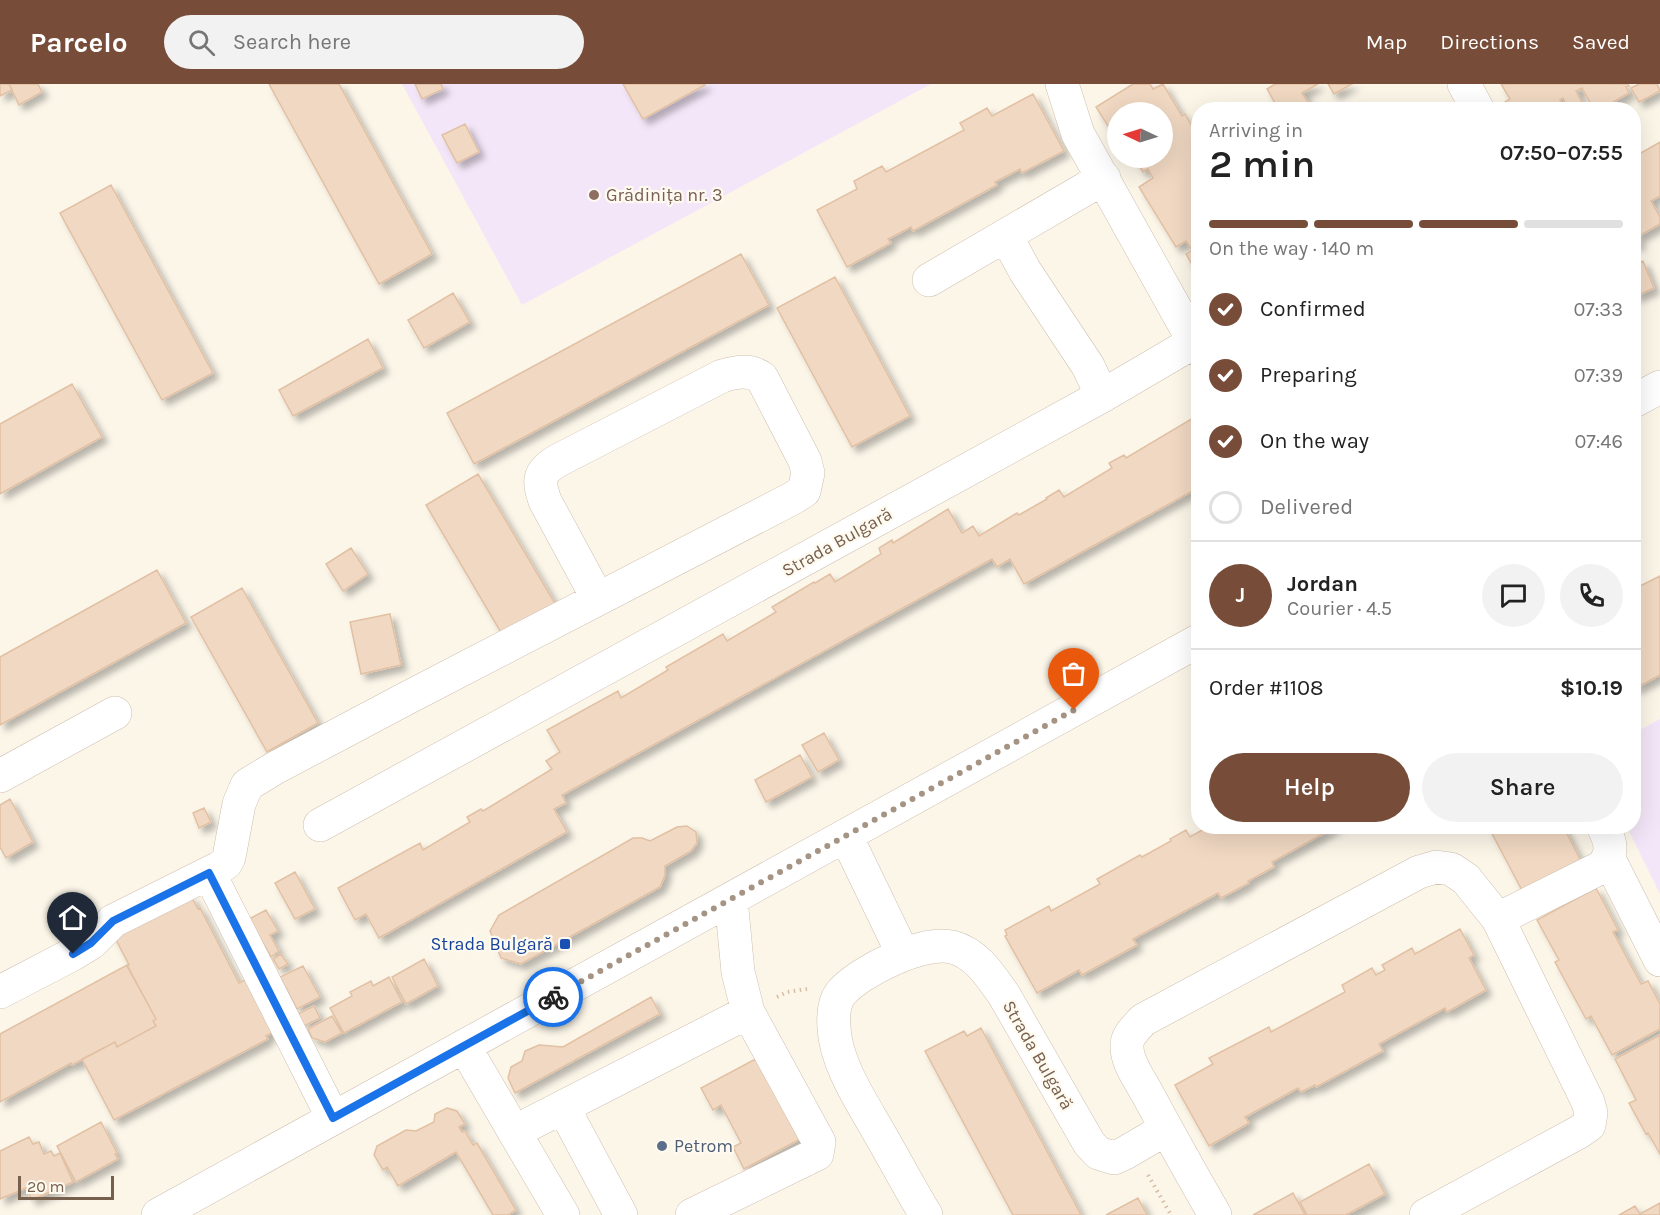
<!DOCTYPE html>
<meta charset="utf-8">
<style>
body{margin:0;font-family:Karla,sans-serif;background:#f2f2f2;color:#222;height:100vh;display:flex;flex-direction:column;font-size:22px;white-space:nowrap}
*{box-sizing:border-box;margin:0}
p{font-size:20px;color:#767676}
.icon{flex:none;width:33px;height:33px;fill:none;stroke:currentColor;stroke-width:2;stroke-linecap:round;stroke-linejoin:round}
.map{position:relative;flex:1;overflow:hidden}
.panel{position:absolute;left:1191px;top:18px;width:450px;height:732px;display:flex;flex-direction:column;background:#fff;border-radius:24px;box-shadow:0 6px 24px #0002}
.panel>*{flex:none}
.needle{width:39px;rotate:274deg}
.controls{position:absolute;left:1107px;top:18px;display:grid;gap:12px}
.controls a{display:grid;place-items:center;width:66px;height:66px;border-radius:50%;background:#fff;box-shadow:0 6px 24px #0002;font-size:30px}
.scale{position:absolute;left:18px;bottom:15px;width:96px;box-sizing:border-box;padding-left:6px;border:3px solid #765f4d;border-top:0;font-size:16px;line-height:21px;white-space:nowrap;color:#765f4d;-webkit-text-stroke:4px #fefaf0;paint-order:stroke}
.pin{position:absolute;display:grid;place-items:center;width:51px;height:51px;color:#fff;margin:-62px -26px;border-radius:50% 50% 50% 0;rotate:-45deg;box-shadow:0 0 6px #0007}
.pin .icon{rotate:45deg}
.courier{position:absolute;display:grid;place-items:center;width:60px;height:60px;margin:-30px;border:4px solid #1a73e8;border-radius:50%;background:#fff;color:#222;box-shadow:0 2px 8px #0007}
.summary em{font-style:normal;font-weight:600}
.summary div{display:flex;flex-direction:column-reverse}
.summary{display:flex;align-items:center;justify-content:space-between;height:102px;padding:0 18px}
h1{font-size:39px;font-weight:600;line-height:45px}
.bar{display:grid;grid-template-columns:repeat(4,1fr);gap:9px 6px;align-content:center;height:72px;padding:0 18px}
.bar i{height:8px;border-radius:4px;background:#e0e0e0}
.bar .on{background:#774c38}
.bar p{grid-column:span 4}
.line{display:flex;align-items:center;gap:15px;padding:0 18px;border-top:2px solid #e0e0e0}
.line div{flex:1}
.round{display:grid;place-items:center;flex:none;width:63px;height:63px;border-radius:32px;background:#f2f2f2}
ol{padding:0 18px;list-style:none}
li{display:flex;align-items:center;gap:18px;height:66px}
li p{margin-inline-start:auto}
li .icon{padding:6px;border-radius:50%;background:#774c38;color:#fff;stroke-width:4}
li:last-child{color:#767676}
li i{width:33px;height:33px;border:3px solid #e0e0e0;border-radius:50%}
.primary-button{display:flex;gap:12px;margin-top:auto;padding:12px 18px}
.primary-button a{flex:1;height:69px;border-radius:36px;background:#774c38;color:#fff;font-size:24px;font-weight:600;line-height:69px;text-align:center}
.primary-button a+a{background:#f2f2f2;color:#222}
header{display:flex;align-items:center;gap:36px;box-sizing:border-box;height:84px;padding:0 30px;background:#774c38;color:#fff}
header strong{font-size:28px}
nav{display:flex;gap:33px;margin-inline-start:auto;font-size:21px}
.search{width:420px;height:54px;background:#f2f2f2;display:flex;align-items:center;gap:15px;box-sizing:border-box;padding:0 21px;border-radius:33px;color:#767676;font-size:22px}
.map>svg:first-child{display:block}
.education{fill:#f3e6f8}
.building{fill:#f0d8c2;stroke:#e2c0a3;stroke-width:1.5;filter:url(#shadow)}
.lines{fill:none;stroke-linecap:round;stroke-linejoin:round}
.minor-casing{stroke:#cebfaf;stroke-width:34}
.path{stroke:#d6bca5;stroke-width:4;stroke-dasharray:1.5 4.5;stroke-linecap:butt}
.minor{stroke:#fff;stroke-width:33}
.done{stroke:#a59484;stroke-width:6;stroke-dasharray:0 10.8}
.route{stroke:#1a73e8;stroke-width:8}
.education-dot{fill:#8d6e63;stroke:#fefaf0;stroke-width:2}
.transit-dot{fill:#1a4fb4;stroke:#fefaf0;stroke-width:2}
.service-dot{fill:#5c6f8a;stroke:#fefaf0;stroke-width:2}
.labels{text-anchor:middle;stroke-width:4.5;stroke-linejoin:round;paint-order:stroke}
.education-label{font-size:18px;fill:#785e54;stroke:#fefaf0;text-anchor:start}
.street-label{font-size:18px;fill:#765f4d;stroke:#fefaf0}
.transit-label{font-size:18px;fill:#164399;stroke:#fefaf0;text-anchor:end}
.service-label{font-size:18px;fill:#4e5e75;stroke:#fefaf0;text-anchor:start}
</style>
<header>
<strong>Parcelo</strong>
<div class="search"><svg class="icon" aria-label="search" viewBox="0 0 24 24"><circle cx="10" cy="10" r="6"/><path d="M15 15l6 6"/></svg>Search here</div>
<nav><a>Map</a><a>Directions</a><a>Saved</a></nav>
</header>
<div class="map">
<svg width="1660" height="1131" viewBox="0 0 1660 1131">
<defs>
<filter id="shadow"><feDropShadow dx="5.5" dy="5.5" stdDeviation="3" flood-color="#0004"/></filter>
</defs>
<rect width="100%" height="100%" fill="#fcf6e9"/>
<path class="education" d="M402,0H931L522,221Z
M1660,635V810L1627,743L1634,742V649Z"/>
<path class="building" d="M0,0H9L12,6L0,12Z
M9,0H38L42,8L19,21Z
M269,0H339L432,170L379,200Z
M415,0H441L443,5L422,15Z
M623,0H705V1L643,35Z
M1133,0H1150L1153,5L1163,0L1182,32L1185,30L1198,53L1192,57L1198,68V191L1186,170L1192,166L1186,157L1176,163L1139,103L1153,94L1148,85L1143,88L1134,74H1162V28H1118V51L1115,53L1096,23Z
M1275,0H1318L1302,9L1310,21L1302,26H1296L1294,22L1287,26H1279L1267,5Z
M1328,0H1352L1334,10Z
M1501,0H1628L1629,2L1626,3L1629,9L1608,21L1611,26H1594L1582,4L1576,7L1583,20L1574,26H1569L1563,14L1560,16L1562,21L1560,22L1562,26H1492L1510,15Z
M1639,0H1657L1660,7L1639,18L1631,4Z
M1033,10L1064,67L1022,89L1020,85L995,98L997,101L913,147L911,143L888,155L891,159L847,183L817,126L857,105L854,97L882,82L886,88L964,46L960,39L987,24L992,32Z
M465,40L479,68L457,79L442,51Z
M1660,58V112L1651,117L1660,133V140L1637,153L1640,159L1634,162V73Z
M111,101L213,289L162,316L60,129Z
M741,170L769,221L474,380L447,329Z
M1643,177L1654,204L1634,213V181Z
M835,193L910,332L852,363L777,224Z
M453,209L470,238L424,264L408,236Z
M368,255L383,284L293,332L279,306Z
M72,300L102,353L0,410V340Z
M1193,334L1198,344V404L1024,500L1010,475L997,483L992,475L562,711L566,719L554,725L567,748L379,854L366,830L355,836L338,804L420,759L423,766L470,738L467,733L481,725L483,727L552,685L546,677L560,668L547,646L618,607L621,614L668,586L666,583L723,550L727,557L776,528L772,523L814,498L815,499L830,490L835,498L881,470L879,464L892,456L893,459L948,425L962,449L973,442L979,452L1017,429L1019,431L1047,415L1046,414L1059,406L1064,413L1112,384L1109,379L1124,371L1126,374Z
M478,390L556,521L503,552L426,421Z
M351,464L368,490L343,507L326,480Z
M157,486L186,539L0,641V573Z
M1660,492V591L1634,605V505Z
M242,504L318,639L267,668L191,533Z
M390,530L401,581L361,590L350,538Z
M824,649L839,676L818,688L802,661Z
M800,671L812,693L766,718L755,696Z
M10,715L33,758L6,774L0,763V721Z
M204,724L211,738L199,744L193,729Z
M687,742L696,748L697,759L691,767L665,782V791L660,803L521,880L501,874L490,847L499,831L633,754H642L650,757L677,743Z
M1209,742H1337L1272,778L1274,783L1248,797L1249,799L1221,814L1218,809L1133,855L1137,861L1082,891L1079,886L1037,909L1005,852L1007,851L1005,846L1049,822L1051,827L1100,800L1097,795L1140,771L1142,773L1171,757L1170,755L1186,746L1190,753Z
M1488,742H1563L1583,781L1525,812Z
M295,788L315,825L295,835L275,799Z
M1596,804L1618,846L1613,848L1641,900L1648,897L1660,920V945L1612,971L1591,932L1586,935L1555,878L1559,876L1537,836Z
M191,812L198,825L200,824L239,899L249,894L277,946L266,952L268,955L114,1036L82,975L115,958L117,963L156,942L153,937L156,935L127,882L129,881L113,850Z
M266,826L278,847L270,851L279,867L271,873L249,835Z
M1460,845L1474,871L1469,874L1486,906L1447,928L1445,924L1379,960L1383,967L1316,1003L1315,1001L1301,1008L1298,1004L1245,1033L1249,1039L1209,1062L1175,1001L1213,980L1209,974L1269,943L1271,948L1345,908L1342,901L1372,884L1376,891L1385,886L1382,881L1412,864L1415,870Z
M281,870L288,880L279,885L273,875Z
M424,875L438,902L406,920L392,893Z
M127,881L156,935L153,937L156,942L117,963L115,958L72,981L71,979L0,1018V950Z
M303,882L320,913L297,925L280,893Z
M389,893L402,918L344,949L330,924L352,912L350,908L371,897L373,902Z
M651,913L660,930L515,1009L508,994L511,983L522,977L525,967L539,961L563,963Z
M314,922L320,934L304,942L298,930Z
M332,932L342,949L325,958L312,954L308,945Z
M981,944L1072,1114L1081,1131H1013L925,967L964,947L967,952Z
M1660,951V1070L1648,1049L1646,1050L1629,1019L1636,1016L1615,975Z
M763,971L806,1052L744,1085L733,1063L741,1059L721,1021L713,1026L701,1004Z
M447,1024L457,1027L465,1040L459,1043L462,1048L465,1047L473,1061L477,1059L516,1126L508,1131H493L456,1068L398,1102L387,1083L383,1086L374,1071L377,1062L406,1046L416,1047L434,1038L435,1030Z
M101,1038L117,1069L115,1070L118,1075L76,1098L57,1062Z
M29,1053L33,1060L39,1058L44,1070L51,1067L54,1072L60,1069L73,1098L32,1116L26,1104L0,1115V1067Z
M1369,1080L1385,1110L1346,1131H1307L1300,1118Z
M1293,1109L1305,1131H1253Z
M1138,1114L1147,1131H1106Z
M1660,1119V1131H1619L1635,1122L1640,1130Z"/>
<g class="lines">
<g class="minor-casing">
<path id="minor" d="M1062,0L1078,50L1198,265
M1464,0L1478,26
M1006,152L1025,187L1088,282L1102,312
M929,196L1104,94
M1634,317L1660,303
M0,692L115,629
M320,741L1102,312L1194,258
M846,752L903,870
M1609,775L1660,876
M209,789L333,1034
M1498,835L1602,783C1614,769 1611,758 1603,742
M0,908L73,870L91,859L113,837L219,784L226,779L229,773L239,720L247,701L275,684L409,613L793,414L804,407L808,389L805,377L762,294C750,285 736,288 722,292L557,377C538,389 538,396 545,417L598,515
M464,962L563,1131
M563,1023L621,1131
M514,1048L748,928L738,888L731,815
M158,1131L1198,557
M692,1131L817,1070L819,1058L748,928
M926,1131C910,1105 896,1078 881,1052C863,1020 836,981 834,944C833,932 834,918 841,909C860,887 923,856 952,863C976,869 990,891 1004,911L1089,1059L1098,1069L1114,1074L1125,1069L1166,1045
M1215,1131C1192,1091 1169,1050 1147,1009C1140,996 1127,979 1127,963C1126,952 1136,944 1143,936L1419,788L1436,783L1451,785L1466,795L1498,835L1588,1018L1591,1029L1589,1041L1579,1048L1426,1131"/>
</g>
<path class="path" d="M777,913L787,908L807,905
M1148,1091L1171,1131"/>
<use href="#minor" class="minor"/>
</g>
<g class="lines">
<path class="done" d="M553,913L1074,626"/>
<path class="route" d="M73,870L91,859L113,837L209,789L333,1034L553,913"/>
</g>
<circle class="education-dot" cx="594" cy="111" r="6"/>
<rect class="transit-dot" x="559" y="854" width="12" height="12" rx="3"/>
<circle class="service-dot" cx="662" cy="1062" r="6"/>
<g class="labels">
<g class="education-label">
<text x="606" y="117">Grădinița nr. 3</text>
</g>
<g class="street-label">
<text transform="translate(837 458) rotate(-29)" y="6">Strada Bulgară</text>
<text transform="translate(1038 971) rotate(60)" y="6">Strada Bulgară</text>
</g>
<g class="transit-label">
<text x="553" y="866">Strada Bulgară</text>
</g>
<g class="service-label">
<text x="674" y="1068">Petrom</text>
</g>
</g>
</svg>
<div class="controls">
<a><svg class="needle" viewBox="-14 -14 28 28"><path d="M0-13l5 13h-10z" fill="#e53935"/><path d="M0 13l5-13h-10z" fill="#767676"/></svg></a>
</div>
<div class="scale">20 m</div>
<div class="pin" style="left:1074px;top:626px;background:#ea580c"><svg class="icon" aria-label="bag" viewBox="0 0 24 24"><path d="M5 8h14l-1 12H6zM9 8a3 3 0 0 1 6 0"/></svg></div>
<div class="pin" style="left:73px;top:870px;background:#1f2937"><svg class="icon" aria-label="home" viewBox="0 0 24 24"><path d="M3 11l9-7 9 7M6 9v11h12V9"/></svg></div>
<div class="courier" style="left:553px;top:913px"><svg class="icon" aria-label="bike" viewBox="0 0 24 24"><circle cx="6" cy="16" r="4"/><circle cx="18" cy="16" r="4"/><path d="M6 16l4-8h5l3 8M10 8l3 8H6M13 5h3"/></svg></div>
<section class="panel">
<div class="summary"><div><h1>2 min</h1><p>Arriving in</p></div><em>07:50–07:55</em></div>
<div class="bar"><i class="on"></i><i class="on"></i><i class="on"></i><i></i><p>On the way · 140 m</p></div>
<ol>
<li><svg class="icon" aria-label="check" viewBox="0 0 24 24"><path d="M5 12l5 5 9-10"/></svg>Confirmed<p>07:33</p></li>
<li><svg class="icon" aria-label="check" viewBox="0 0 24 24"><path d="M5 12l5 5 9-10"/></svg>Preparing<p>07:39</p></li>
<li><svg class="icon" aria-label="check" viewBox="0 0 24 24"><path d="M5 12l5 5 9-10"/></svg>On the way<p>07:46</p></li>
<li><i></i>Delivered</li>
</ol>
<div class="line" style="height:108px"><b class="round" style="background:#774c38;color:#fff">J</b><div><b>Jordan</b><p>Courier · 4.5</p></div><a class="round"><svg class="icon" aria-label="chat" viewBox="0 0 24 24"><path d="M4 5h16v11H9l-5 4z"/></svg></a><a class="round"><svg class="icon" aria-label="phone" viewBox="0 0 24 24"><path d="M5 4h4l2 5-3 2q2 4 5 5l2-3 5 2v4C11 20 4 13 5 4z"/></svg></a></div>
<div class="line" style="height:78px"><div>Order #1108</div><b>$10.19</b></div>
<div class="primary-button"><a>Help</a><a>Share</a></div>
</section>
</div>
